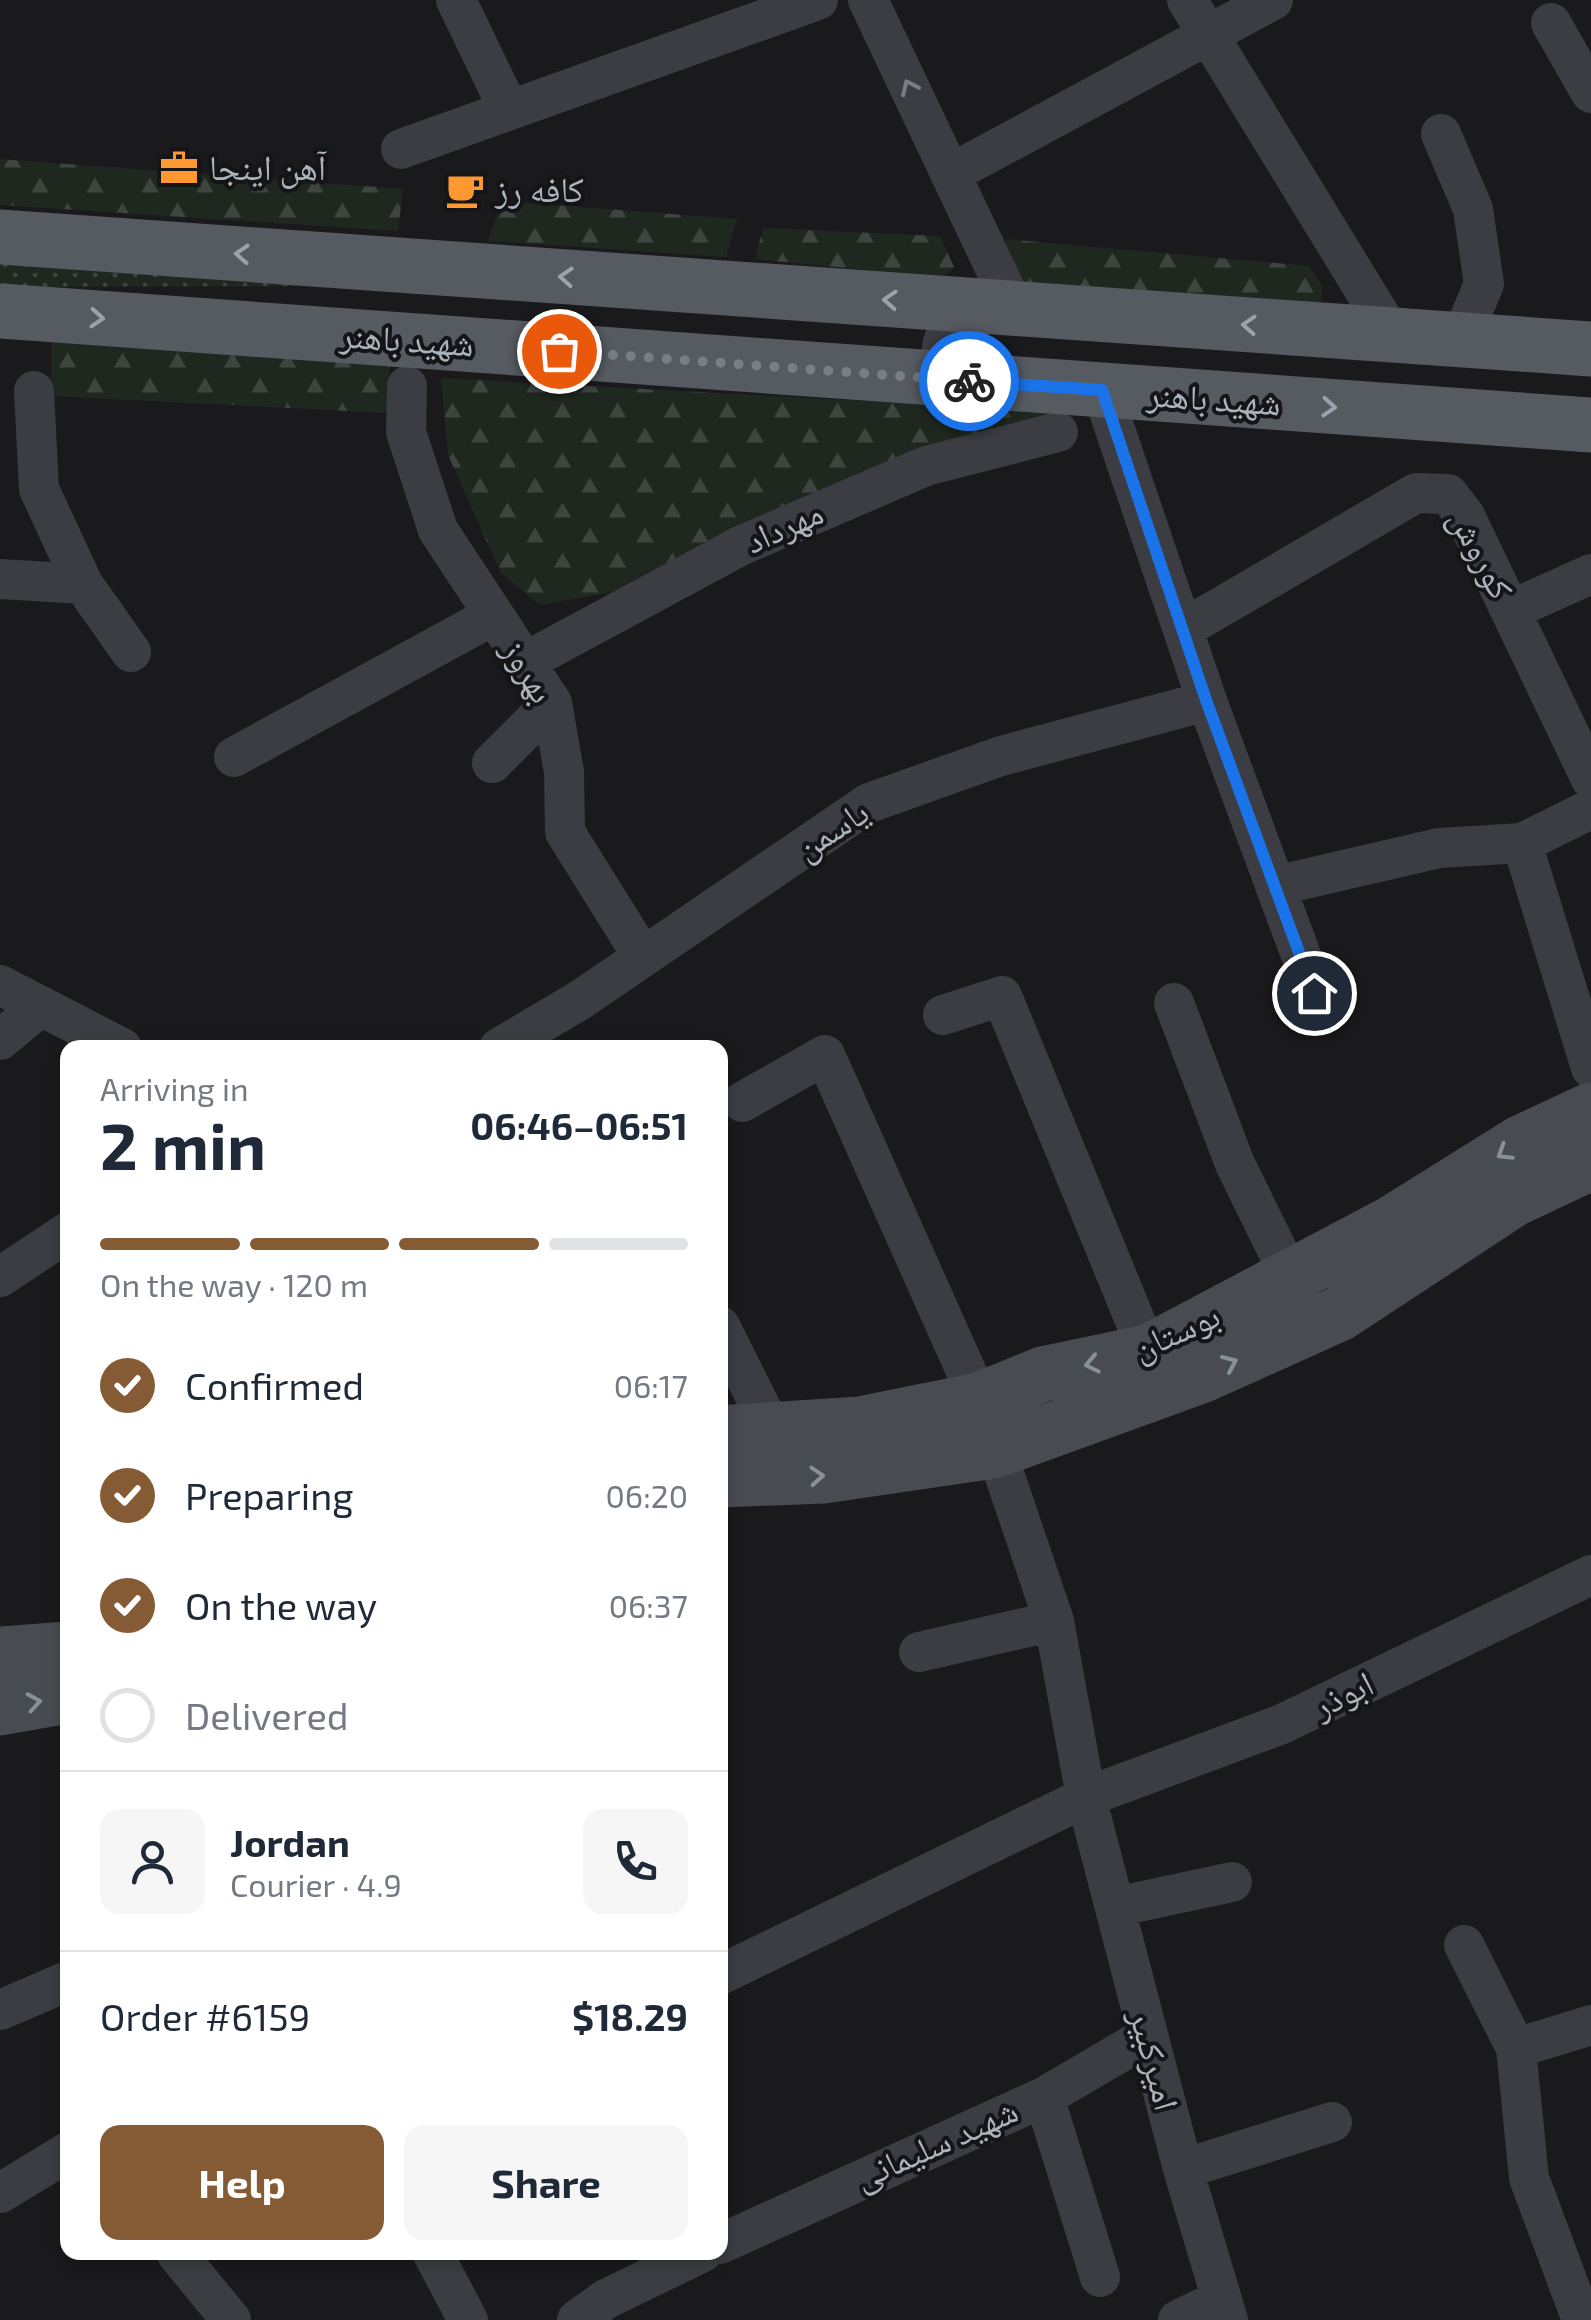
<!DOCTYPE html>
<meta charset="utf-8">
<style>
body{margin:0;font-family:"Exo 2","Noto Naskh Arabic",sans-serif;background:#f6f6f7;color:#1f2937;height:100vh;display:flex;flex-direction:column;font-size:38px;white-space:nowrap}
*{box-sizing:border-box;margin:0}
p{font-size:32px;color:#747a83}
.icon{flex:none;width:55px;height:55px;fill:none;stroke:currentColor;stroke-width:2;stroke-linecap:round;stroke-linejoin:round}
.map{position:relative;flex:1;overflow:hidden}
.sheet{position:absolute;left:60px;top:1040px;width:668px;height:1220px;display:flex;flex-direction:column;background:#fff;border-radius:20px;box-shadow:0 5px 15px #0003}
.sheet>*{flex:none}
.pin{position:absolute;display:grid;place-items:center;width:85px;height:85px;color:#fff;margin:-42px;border:5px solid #fff;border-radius:50%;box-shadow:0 2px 10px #0007}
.courier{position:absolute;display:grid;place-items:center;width:100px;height:100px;margin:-50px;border:8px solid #1a73e8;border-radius:50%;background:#fff;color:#222;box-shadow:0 2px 12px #0007}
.head em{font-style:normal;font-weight:700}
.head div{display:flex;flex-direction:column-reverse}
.head{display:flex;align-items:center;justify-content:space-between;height:170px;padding:0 40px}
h1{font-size:65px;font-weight:700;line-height:75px}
.bar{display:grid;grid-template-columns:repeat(4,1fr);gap:15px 10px;align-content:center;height:120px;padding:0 40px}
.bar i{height:12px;border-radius:8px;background:#e0e1e3}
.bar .selected{background:#845b34}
.bar p{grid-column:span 4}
.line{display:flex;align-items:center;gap:25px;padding:0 40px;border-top:2px solid #e0e1e3}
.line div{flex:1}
.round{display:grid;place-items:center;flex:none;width:105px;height:105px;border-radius:20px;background:#f6f6f7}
ol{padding:0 40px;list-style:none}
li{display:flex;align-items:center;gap:30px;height:110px}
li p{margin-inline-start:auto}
li .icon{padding:10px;border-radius:50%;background:#845b34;color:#fff;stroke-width:4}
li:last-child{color:#747a83}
li i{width:55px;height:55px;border:5px solid #e0e1e3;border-radius:50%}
.primary-button{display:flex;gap:20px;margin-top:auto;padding:20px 40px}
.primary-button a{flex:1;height:115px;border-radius:20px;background:#845b34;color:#fff;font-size:40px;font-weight:700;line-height:115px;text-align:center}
.primary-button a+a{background:#f6f6f7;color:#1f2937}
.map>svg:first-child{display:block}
.grass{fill:url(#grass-dots)}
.forest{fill:url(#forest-firs)}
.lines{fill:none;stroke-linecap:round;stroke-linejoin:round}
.street{stroke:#3b3d42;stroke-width:40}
.secondary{stroke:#484c52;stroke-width:55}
.primary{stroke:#565a61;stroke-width:55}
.oneway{stroke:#797e86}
.oneway2{stroke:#9aa2ab}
.oneway3{stroke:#889098}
.done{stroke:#787e85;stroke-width:10;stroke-dasharray:0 18}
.route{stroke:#1a73e8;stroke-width:12}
.labels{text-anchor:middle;stroke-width:8;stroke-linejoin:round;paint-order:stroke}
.poi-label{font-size:35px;fill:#abb4bd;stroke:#151518;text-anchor:start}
.street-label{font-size:35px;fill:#abb4bd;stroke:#151518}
</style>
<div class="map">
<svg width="1591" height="2320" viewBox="0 0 1591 2320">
<defs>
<pattern id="grass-dots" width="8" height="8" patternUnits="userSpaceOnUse" patternTransform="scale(2.5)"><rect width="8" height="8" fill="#1f281f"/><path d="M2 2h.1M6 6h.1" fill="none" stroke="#3d453e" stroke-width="1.8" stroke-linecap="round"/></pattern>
<pattern id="forest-firs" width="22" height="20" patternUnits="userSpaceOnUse" patternTransform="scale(2.5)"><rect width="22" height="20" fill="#1f281f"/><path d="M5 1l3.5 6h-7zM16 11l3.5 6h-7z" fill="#3d453e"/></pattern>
</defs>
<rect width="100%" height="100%" fill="#1a1a1d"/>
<path class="grass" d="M0,263L312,286L0,287Z"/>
<path class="forest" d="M0,159L403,189L398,231L0,205Z
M502,201L737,219L726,257L488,241Z
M763,228L940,236L954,267L939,282L898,273L755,259Z
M1006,239L1309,266L1322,286L1320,308L1022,289L1006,264Z
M51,339L390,359L387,413L51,396Z
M441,378L1066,412L724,533L612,592L540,605L501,573L448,455Z"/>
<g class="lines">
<path class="street" d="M456,0L509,110
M868,0L1014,308C986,317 948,314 942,347L975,382
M1187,0L1392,335
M1551,23L1591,93
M1441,134L1473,209L1484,284L1461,339
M401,149L818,0
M950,174L1273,0
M407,386L406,432L438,530L552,703L564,772L565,832L643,957
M34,391L39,489L83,584L131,652
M1102,391L1207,701L1315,993
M0,579L83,584
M1511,610L1591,574
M1183,629L1416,493L1448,494L1465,516L1591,779
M525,662L740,546L926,466L1058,432
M234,757L494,615
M492,763L552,703
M1522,843L1591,1068
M1275,886L1439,848L1522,843L1591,809
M0,985L122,1048
M1174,1003L1235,1164L1290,1276
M943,1015L1002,996L1148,1352
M0,1040L41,1006
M499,1048L580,1000L869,803L1001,756L1207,701
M742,1102L825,1055L979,1400L1054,1621L1086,1797L1183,2169L1228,2320
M0,1277L68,1232
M720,1326L772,1430
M919,1652L1054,1621
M1115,1907L1232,1882
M1464,1945L1516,2048L1529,2178L1582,2320
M720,1975L1086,1797L1282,1724L1591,1575
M0,2010L68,1981
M1516,2048L1591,2025
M1044,2097L1100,2277
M1183,2169L1332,2122
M0,2193L68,2152
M720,2244L1044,2097L1148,2036
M432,2252L468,2320
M177,2254L231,2320
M577,2320L606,2299L703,2252
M1178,2320L1221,2299"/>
<path class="secondary" d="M720,1433L860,1424L979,1400L1043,1374L1148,1352L1392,1223L1520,1143L1591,1110
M720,1480L823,1476L994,1451L1201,1376L1339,1314L1514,1199L1591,1163
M0,1654L68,1649
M0,1708L68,1696"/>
<path class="primary" d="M0,237L1591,349
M0,311L1591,425"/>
</g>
<defs><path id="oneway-chevron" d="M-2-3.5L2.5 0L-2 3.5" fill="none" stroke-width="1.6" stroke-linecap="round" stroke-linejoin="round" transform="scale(2.5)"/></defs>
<use class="oneway" href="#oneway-chevron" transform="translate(909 87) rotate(-115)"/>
<g class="oneway2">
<use href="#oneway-chevron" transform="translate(242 254) rotate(-176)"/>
<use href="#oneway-chevron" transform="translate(566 277) rotate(-176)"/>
<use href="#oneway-chevron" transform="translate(890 300) rotate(-176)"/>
<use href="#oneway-chevron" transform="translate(97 318) rotate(4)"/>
<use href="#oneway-chevron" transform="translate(1249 325) rotate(-176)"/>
<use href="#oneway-chevron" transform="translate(1329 407) rotate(4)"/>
</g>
<g class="oneway3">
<use href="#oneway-chevron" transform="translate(1504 1153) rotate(148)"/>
<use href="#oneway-chevron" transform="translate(1230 1363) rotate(-24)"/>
<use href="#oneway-chevron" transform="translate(1092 1364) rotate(168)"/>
<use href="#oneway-chevron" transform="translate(817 1476) rotate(-4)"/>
<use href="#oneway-chevron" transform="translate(34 1702) rotate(-10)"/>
</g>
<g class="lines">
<path class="done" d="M559,351L969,381"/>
<path class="route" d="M969,381L1102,390L1206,700L1314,993"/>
</g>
<defs>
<g id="office-bare" transform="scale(3)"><path d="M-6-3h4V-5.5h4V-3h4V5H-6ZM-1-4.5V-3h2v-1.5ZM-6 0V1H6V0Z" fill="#ff9830" stroke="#151518" stroke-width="2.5" paint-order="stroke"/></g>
<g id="cafe-bare" transform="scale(3)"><path d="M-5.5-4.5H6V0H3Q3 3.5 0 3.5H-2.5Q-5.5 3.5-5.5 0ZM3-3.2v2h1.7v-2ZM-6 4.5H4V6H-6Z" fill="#ff9830" stroke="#151518" stroke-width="2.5" paint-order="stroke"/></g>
</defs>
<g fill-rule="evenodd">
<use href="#office-bare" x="179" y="168"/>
<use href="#cafe-bare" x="465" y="190"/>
</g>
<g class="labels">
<g class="poi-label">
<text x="209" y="180">آهن اینجا</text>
<text x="495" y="202">کافه رز</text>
</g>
<g class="street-label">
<text transform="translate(407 340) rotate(4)" y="12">شهید باهنر</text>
<text transform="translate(1214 399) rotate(4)" y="12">شهید باهنر</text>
<text transform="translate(784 527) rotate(-24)" y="12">مهرداد</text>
<text transform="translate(1481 554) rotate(62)" y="12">کوروش</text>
<text transform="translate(528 671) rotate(59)" y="12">بهروز</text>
<text transform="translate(832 830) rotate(-33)" y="12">یاسمن</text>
<text transform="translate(1176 1332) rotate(-24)" y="12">بوستان</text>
<text transform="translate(1343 1695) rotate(-26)" y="12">ابوذر</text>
<text transform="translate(1154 2060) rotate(75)" y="12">امیرکبیر</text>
<text transform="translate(936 2144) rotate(-24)" y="12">شهید سلیمانی</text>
</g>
</g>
</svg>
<div class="pin" style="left:559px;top:351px;background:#ea580c"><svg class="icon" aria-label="bag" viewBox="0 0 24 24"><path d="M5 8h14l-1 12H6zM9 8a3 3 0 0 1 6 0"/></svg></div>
<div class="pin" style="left:1314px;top:993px;background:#1f2937"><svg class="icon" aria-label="home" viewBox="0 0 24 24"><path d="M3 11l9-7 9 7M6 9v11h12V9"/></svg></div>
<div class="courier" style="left:969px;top:381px"><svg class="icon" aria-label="bike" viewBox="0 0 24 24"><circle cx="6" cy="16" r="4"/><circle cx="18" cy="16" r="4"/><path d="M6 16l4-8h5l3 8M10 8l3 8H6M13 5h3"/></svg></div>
<section class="sheet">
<div class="head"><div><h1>2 min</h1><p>Arriving in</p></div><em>06:46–06:51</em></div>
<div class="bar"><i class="selected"></i><i class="selected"></i><i class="selected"></i><i></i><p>On the way · 120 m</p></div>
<ol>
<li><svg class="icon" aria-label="check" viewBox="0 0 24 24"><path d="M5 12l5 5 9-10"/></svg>Confirmed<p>06:17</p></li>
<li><svg class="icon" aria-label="check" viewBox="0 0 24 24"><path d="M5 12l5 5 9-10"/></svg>Preparing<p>06:20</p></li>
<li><svg class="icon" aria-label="check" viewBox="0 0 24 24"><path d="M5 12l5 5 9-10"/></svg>On the way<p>06:37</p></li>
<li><i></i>Delivered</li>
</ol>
<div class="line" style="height:180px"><a class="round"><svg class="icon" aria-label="person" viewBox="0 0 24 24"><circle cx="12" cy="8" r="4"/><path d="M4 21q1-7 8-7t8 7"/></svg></a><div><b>Jordan</b><p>Courier · 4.9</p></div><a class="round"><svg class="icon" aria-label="phone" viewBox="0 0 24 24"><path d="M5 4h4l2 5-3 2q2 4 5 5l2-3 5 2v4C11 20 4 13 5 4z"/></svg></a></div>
<div class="line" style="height:130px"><div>Order #6159</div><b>$18.29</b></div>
<div class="primary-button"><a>Help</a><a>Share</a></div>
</section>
</div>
